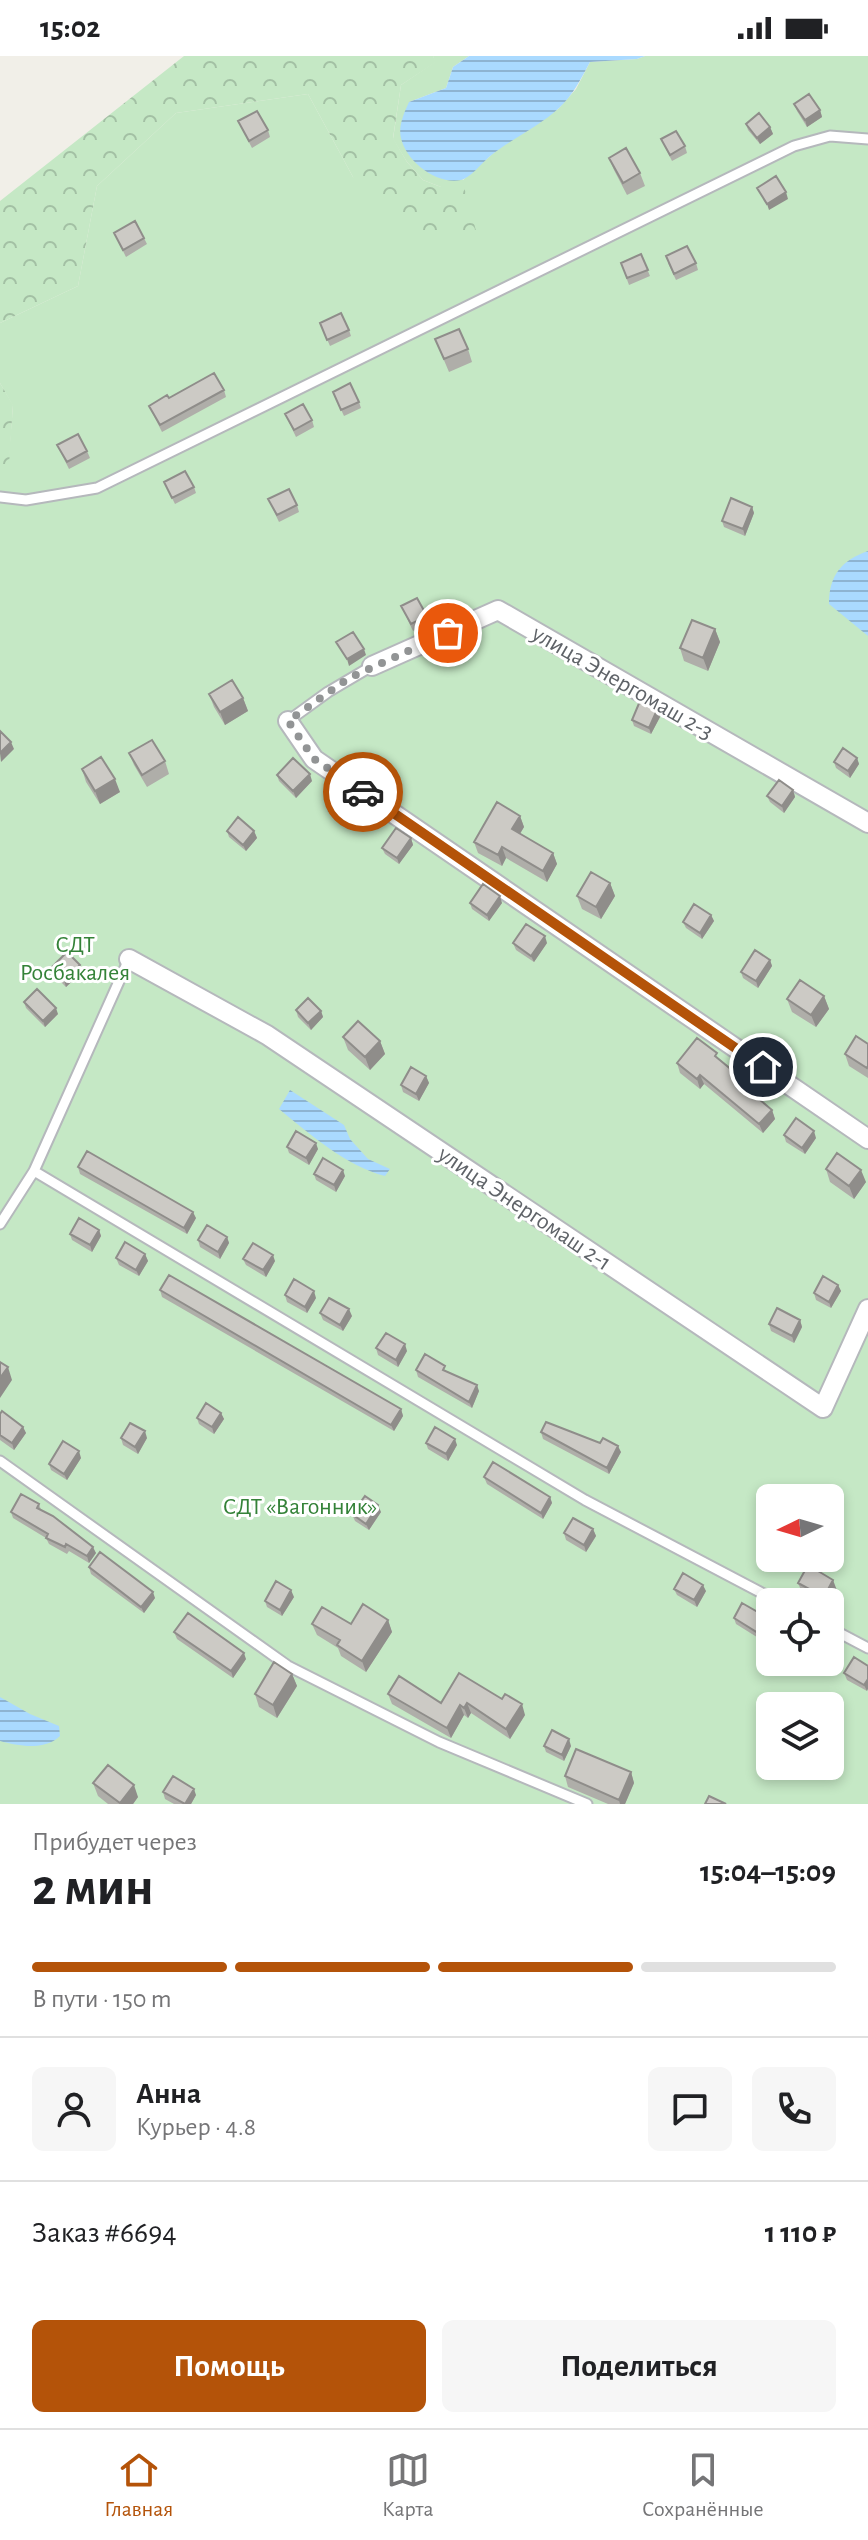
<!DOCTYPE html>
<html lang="ru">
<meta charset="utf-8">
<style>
body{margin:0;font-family:"Alegreya Sans",sans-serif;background:#f6f6f6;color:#202124;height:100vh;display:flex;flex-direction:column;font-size:30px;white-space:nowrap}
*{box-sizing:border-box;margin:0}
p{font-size:26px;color:#757577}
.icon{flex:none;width:44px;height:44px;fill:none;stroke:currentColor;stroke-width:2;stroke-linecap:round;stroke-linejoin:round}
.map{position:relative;height:1748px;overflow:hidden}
.panel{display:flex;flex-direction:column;background:#fff;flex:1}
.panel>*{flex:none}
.needle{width:52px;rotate:265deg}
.controls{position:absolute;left:756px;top:1428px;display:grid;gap:16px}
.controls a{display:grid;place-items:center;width:88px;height:88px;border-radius:12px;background:#fff;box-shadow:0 4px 12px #0003;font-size:40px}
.pin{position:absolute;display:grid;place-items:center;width:68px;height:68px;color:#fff;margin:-34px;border:4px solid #fff;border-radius:50%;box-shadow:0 2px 8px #0007}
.courier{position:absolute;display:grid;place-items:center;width:80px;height:80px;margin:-40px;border:6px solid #b45309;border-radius:50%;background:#fff;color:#222;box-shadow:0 2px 10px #0007}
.summary em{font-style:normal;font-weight:700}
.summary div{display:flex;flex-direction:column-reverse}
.summary{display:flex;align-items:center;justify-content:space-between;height:136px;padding:0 32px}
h1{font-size:52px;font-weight:700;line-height:60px}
.bar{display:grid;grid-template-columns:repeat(4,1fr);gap:12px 8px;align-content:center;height:96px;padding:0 32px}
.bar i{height:10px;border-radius:6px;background:#e0e0e0}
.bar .on{background:#b45309}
.bar p{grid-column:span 4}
.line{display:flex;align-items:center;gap:20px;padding:0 32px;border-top:2px solid #e0e0e0}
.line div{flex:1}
.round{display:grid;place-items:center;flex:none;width:84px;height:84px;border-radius:12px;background:#f6f6f6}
.primary-button{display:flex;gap:16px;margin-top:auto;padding:16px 32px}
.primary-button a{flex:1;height:92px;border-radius:12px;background:#b45309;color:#fff;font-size:32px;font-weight:700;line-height:92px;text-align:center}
.primary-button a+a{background:#f6f6f6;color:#202124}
.status{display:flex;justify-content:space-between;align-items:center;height:56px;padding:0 40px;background:#fff;direction:ltr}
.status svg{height:22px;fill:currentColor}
.tab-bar{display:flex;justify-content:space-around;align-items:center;height:112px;border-top:2px solid #e0e0e0;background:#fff;font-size:22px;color:#757577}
.tab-bar a{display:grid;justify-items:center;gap:4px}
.tab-bar .on{color:#b45309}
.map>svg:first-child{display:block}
.green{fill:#c5e8c5;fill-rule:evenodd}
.forest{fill:url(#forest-crowns)}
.water{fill:url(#water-rules)}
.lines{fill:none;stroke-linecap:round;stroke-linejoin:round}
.lane-casing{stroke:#b5b8bc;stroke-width:13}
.street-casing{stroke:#b5b8bc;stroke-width:22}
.lane{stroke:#fff;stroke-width:9}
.street{stroke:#fff;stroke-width:18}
.wall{fill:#afaea9}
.shaded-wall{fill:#8f8d8a}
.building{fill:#cccac5;stroke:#8f8d8a;stroke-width:2}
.done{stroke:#929495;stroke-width:8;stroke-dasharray:0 14.4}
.route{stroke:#b45309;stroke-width:10}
.labels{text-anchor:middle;stroke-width:6;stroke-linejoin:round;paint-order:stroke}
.street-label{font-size:24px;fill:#5f6368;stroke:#fff}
.park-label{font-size:24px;fill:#348238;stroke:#fff}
</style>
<div class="status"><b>15:02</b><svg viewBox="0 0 49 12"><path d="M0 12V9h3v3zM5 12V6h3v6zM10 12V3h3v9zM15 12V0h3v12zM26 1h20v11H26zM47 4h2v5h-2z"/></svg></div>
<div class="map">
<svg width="868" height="1748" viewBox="0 0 868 1748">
<defs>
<pattern id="forest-crowns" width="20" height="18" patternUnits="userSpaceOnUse" patternTransform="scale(2)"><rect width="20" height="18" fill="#c5e8c5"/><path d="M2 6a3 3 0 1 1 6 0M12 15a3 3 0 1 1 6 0" fill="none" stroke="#a3c0a4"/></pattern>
<pattern id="water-rules" width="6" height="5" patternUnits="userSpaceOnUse" patternTransform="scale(2)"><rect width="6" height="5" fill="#aadaff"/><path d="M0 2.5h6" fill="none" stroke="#8eb4d2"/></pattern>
</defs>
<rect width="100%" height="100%" fill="#f1efe8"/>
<path class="green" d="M433,0H469L453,11L446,32L409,46L463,124L507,85L558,53L576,33L590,6L637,3L645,0H868V1748H0V423H7L13,350L0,327V267L78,230L97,130L176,57L308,38L353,121L441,131L423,124L407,106L393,83L401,29L435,6ZM770,1442H830V1502H770ZM770,1546H830V1606H770ZM770,1650H830V1710H770Z"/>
<path class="forest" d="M184,0H433L436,6L401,29L393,82L407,106L423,124L441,131H464L478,182L425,177L353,121L308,38L176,57L97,130L78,230L0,267V145Z
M0,327L13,349L8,423H0Z"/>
<path class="water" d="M469,0H645L637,3L590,6C581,23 573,39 559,52C540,70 511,83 489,101C481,108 470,122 461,124C436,129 406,105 401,82C398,70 404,57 409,46L446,32L453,11Z
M868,495V580L829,548C829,519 842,504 868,495Z
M290,1034L344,1069L350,1083L368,1103L390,1113L385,1120C346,1110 311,1079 279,1053Z
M0,1641L30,1658L59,1670L60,1680C45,1695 18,1690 0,1685Z"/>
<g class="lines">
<g class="lane-casing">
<path id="lane" d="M0,441L26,444L97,432L794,90L830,80L868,83
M288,665L328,636L372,610
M34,1115L585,1444L779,1546
M0,1168L34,1115L129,903
M0,1405L288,1610L439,1686L587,1748
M830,1572L868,1592"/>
</g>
<g class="street-casing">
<path id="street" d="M372,610L498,554L868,767
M288,665L314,703L868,1083
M129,903L267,979L823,1352L868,1253"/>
</g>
<use href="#lane" class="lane"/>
<use href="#street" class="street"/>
</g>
<path class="wall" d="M794,48L820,54L822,61L807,71L797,55Z
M238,65L268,74L270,81L252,92Z
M746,68L770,71L773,78L760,88L748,74Z
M661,83L685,90L687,97L672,105Z
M609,102L640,117L645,130L627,139L614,114Z
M114,177L144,182L147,188L126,201Z
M641,198L650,220L629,229L621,207Z
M668,207H696L698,214L676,224Z
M320,267L349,274L351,280L330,290Z
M435,283L468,293L472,306L449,316Z
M224,334L226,341L162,376L149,350L169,342Z
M333,336L359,346L361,352L344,360Z
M285,358L312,364L314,371L296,381Z
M57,389L87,395L90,402L69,413Z
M164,426L194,431L196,437L175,448Z
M268,443L297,449L299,456L279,466Z
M752,451L754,457L745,480L724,471L722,465Z
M401,550L427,560L429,566L413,575Z
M715,573L720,586L708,615L684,605L680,592Z
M209,638L243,642L248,655L225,669L214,651Z
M660,661L651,678L634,670L632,664Z
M129,697L165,705L169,718L147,731L134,709Z
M857,702L859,708L850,722L836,712L834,706Z
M82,713L120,736L100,748L86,726Z
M277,719L312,725L296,742L279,725Z
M793,734L795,741L784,757L770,746L767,740Z
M329,755L361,758L351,774L332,761Z
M520,760L524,771L520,778L553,797L557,808L547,826L506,802L502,810L478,797L474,786Z
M227,775H254L257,782L246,795L229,781Z
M411,782L413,789L399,808L385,798L382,792Z
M610,827L615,840L601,863L582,853L577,840Z
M470,847H502L489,865L472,853Z
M711,859L714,865L702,883L686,872L683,866Z
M513,887H547L534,906L516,894Z
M770,904L772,910L758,932L743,922L741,916Z
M51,912L82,916L66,931L53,918Z
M824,940L829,953L816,971L792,956L787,943Z
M24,946L58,958L45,971L26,952Z
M296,954L321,955L323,961L311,974L298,961Z
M343,981L380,985L385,998L370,1014L348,994Z
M868,988V1022L849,1010L845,998Z
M719,1004L756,1034L759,1043L772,1054L775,1063L763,1077L704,1028L700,1033L680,1017L677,1007Z
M426,1020L429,1027L419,1045L403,1036L401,1029Z
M784,1079L816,1082L805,1098L786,1086Z
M287,1091L318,1093L309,1109L289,1097Z
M78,1111L196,1162L187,1178L80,1118Z
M826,1113L866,1126L854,1143L830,1126Z
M314,1118L345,1120L336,1136L316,1124Z
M99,1174L101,1180L92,1196L72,1184L70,1178Z
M227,1181L229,1187L220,1203L200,1191L198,1184Z
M145,1198L148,1205L139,1220L119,1209L116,1202Z
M243,1203L275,1205L266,1221L246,1209Z
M838,1229L841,1235L831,1252L816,1244L814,1237Z
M160,1234L401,1353L403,1360L394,1375L162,1241Z
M285,1239L316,1242L307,1257L287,1246Z
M320,1257L352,1260L343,1275L323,1264Z
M800,1264L802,1271L794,1287L771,1275L769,1268Z
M376,1292L407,1295L398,1311L378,1299Z
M416,1314L447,1315L479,1335L472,1352L418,1321Z
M221,1357L224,1363L214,1378L199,1368L197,1362Z
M0,1358L23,1371L26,1377L14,1394L0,1384Z
M541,1376L621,1396L609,1418L543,1383Z
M121,1382H147L138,1398L123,1389Z
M426,1387L457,1389L448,1405L428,1393Z
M81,1402L67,1424L51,1414L49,1408Z
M484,1421L550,1441L552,1447L543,1463L487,1428Z
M39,1448L41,1454L96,1497L89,1507L69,1495L67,1498L49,1488L46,1482L13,1462L11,1456Z
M381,1456L369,1474L355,1465L352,1458Z
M593,1473L596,1480L586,1496L566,1484L564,1477Z
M89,1511L155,1542L144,1557L91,1518Z
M798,1527L838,1537L830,1546H815L803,1539Z
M674,1533L706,1535L697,1551L677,1539Z
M294,1541L282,1560L267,1551L265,1545Z
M734,1562L770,1563L768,1588L736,1568Z
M388,1564L392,1576L366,1616L341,1600L338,1592L317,1579L312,1568H351Z
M174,1576L246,1603L233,1622L177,1583Z
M809,1606H825L821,1613Z
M868,1610L867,1635L847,1624L844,1617Z
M459,1617L525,1659L510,1683L471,1657L468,1662L464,1659L451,1682L392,1648L388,1638L441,1647Z
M292,1618L297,1630L277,1662L259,1651L255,1638Z
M544,1690H571L564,1705L546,1696Z
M631,1716L634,1727L625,1748H608L568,1731L565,1720Z
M93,1727L138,1741L133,1748H108L98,1740Z
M163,1736L196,1739L191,1748H174L165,1743Z"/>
<path class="shaded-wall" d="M820,54L822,61L807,71L805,64Z
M770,71L773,78L760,88L757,82Z
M786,136L788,143L769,154L767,148Z
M752,451L754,457L745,480L743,473Z
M715,573L720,586L708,615L703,602Z
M364,593L366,599L349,610L347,603Z
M243,642L248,655L225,669L220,656Z
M657,654L660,661L651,678L649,672Z
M11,686L14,693L1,706L0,697Z
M857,702L859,708L850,722L848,715Z
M310,718L312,725L296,742L293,735Z
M115,723L120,736L100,748L95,735Z
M793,734L795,741L784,757L782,750Z
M359,752L361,758L351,774L349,767Z
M520,760L524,771L516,784L512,773Z
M254,775L257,782L246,795L243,789Z
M411,782L413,789L399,808L397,802Z
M502,791L506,802L502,810L498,799Z
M553,797L557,808L547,826L543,815Z
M610,827L615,840L601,863L596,851Z
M500,840L502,847L489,865L487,859Z
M711,859L714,865L702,883L700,877Z
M545,880L547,887L534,906L531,900Z
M770,904L772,910L758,932L756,925Z
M80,909L82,916L66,931L64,924Z
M824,940L829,953L816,971L811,959Z
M56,952L58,958L45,971L43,965Z
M321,955L323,961L311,974L308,967Z
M380,985L385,998L370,1014L365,1001Z
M700,1019L704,1028L700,1033L697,1023Z
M426,1020L429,1027L419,1045L416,1038Z
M772,1054L775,1063L763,1077L759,1068Z
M814,1075L816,1082L805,1098L802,1092Z
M316,1087L318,1093L309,1109L306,1102Z
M343,1114L345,1120L336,1136L334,1129Z
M861,1114L866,1126L854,1143L849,1130Z
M193,1156L196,1162L187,1178L184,1172Z
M99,1174L101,1180L92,1196L90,1189Z
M227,1181L229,1187L220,1203L218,1196Z
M145,1198L148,1205L139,1220L136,1214Z
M273,1199L275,1205L266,1221L263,1214Z
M838,1229L841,1235L831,1252L829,1246Z
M314,1235L316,1242L307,1257L305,1251Z
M349,1253L352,1260L343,1275L340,1269Z
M800,1264L802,1271L794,1287L792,1280Z
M405,1288L407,1295L398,1311L396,1304Z
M8,1311L12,1324L0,1342V1322Z
M477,1329L479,1335L472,1352L469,1346Z
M401,1353L403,1360L394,1375L391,1369Z
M221,1357L224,1363L214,1378L212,1371Z
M23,1371L26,1377L14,1394L12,1387Z
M145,1375L147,1382L138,1398L135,1391Z
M455,1383L457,1389L448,1405L446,1398Z
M618,1390L621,1396L609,1418L607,1412Z
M79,1395L81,1402L67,1424L64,1418Z
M550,1441L552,1447L543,1463L541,1457Z
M378,1449L381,1456L369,1474L366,1468Z
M593,1473L596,1480L586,1496L584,1489Z
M93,1491L96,1497L89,1507L87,1500Z
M833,1524L838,1537L830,1551V1546H826L824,1541Z
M703,1529L706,1535L697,1551L694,1544Z
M291,1534L294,1541L282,1560L280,1554Z
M153,1536L155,1542L144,1557L141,1551Z
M388,1564L392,1576L366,1616L362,1605Z
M770,1575V1586L768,1588L766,1582Z
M244,1597L246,1603L233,1622L231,1615Z
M819,1606H825L821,1613Z
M292,1618L297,1630L277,1662L273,1649Z
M868,1623V1633L867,1635L864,1629Z
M467,1647L471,1657L468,1662L464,1652Z
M522,1648L525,1659L510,1683L506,1673Z
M460,1649L464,1659L451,1682L447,1672Z
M569,1683L571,1690L564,1705L562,1699Z
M631,1716L634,1727L625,1748H620L619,1744Z
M134,1729L138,1741L133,1748H120Z
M194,1733L196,1739L191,1748H185Z"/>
<path class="building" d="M809,38L820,54L805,64L794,48Z
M257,55L268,74L249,85L238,65Z
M759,57L770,71L757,82L746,68Z
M676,75L685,90L670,99L661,83Z
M626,92L640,117L623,127L609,102Z
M776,120L786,136L767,148L757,132Z
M135,165L144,182L123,194L114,177Z
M687,190L696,207L674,218L666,200Z
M641,198L648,214L627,222L621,207Z
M341,257L349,274L327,284L320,267Z
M459,273L468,293L444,303L435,283Z
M214,317L224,334L160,369L149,350L167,339L169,342Z
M350,327L359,346L341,354L333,336Z
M303,348L312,364L294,374L285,358Z
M78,378L87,395L67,406L57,389Z
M185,415L194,431L172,442L164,426Z
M289,433L297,449L277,459L268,443Z
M731,442L752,451L743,473L722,465Z
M417,542L427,560L411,568L401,550Z
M692,564L715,573L703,602L680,592Z
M353,576L364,593L347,603L336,586Z
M232,624L243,642L220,656L209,638Z
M640,645L657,654L649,672L632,664Z
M0,675L11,686L0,697Z
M152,684L165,705L142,719L129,697Z
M843,692L857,702L848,715L834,706Z
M101,701L115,723L95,735L82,713Z
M293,702L310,718L293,735L277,719Z
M779,724L793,734L782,750L767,740Z
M340,739L359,752L349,767L329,755Z
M497,746L520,760L512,773L553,797L543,815L502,791L498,799L474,786Z
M238,761L254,775L243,789L227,775Z
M396,772L411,782L397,802L382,792Z
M591,816L610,827L596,851L577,840Z
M483,828L500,840L487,859L470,847Z
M694,848L711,859L700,877L683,866Z
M526,868L545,880L531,900L513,887Z
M755,894L770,904L756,925L741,916Z
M67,896L80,909L64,924L51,912Z
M800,924L824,940L811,959L787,943Z
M37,933L56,952L43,965L24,946Z
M308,942L321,955L308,967L296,954Z
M358,965L380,985L365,1001L343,981Z
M856,980L868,988V1010L867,1012L845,998Z
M697,982L717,997L715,1000L756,1034L753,1038L772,1054L759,1068L700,1019L697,1023L677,1007Z
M411,1011L426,1020L416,1038L401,1029Z
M796,1062L814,1075L802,1092L784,1079Z
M296,1075L316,1087L306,1102L287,1091Z
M87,1095L193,1156L184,1172L78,1111Z
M837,1097L861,1114L849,1130L826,1113Z
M323,1102L343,1114L334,1129L314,1118Z
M79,1162L99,1174L90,1189L70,1178Z
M207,1169L227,1181L218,1196L198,1184Z
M125,1186L145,1198L136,1214L116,1202Z
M253,1187L273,1199L263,1214L243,1203Z
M169,1219L401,1353L391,1369L160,1234Z
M823,1220L838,1229L829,1246L814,1237Z
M294,1223L314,1235L305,1251L285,1239Z
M329,1242L349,1253L340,1269L320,1257Z
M777,1252L800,1264L792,1280L769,1268Z
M386,1277L405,1288L396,1304L376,1292Z
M425,1298L445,1310L443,1314L477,1329L469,1346L416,1314Z
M0,1306L8,1311L0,1322Z
M206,1347L221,1357L212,1371L197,1362Z
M2,1355L23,1371L12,1387L0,1379V1358Z
M546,1366L600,1387L603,1382L618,1390L607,1412L541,1376Z
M130,1367L145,1375L135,1391L121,1382Z
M435,1371L455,1383L446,1398L426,1387Z
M63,1385L79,1395L64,1418L49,1408Z
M493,1406L550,1441L541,1457L484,1421Z
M21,1438L39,1448L37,1452L53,1460L93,1491L87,1500L66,1488L65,1491L46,1482L48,1478L11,1456Z
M365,1440L378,1449L366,1468L352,1458Z
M573,1462L593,1473L584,1489L564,1477Z
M100,1496L153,1536L141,1551L89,1511Z
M808,1509L833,1524L824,1541L798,1527Z
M683,1517L703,1529L694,1544L674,1533Z
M276,1525L291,1534L280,1554L265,1545Z
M742,1547L770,1563V1575L766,1582L734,1562Z
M363,1548L388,1564L362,1605L337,1589L340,1584L312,1568L322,1551L351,1568Z
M188,1557L244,1597L231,1615L174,1576Z
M854,1601L868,1610V1623L864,1629L844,1617Z
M274,1606L292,1618L273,1649L255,1638Z
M459,1617L502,1643L505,1638L522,1648L506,1673L467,1647L464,1652L460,1649L447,1672L388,1638L399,1620L441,1647Z
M552,1674L569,1683L562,1699L544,1690Z
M576,1693L631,1716L619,1744L565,1720Z
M108,1709L134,1729L120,1747L93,1727Z
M173,1720L194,1733L185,1748L163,1736Z
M709,1740L726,1748H705Z"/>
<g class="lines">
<path class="done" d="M363,736L314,703L288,665L349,622L448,577"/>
<path class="route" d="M363,736L763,1011"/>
</g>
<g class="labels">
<g class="street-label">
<text transform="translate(623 626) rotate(30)" y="8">улица Энергомаш 2-3</text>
<text transform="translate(525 1152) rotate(34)" y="8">улица Энергомаш 2-1</text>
</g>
<g class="park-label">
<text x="75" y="896">СДТ<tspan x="75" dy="28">Росбакалея</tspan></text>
<text x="300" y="1458">СДТ «Вагонник»</text>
</g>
</g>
</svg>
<div class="controls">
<a><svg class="needle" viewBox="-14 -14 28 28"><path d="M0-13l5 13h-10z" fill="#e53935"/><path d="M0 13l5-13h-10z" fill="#757577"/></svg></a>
<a><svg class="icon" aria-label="locate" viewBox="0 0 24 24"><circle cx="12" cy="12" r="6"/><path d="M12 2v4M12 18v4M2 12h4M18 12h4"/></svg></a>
<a><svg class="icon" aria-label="layers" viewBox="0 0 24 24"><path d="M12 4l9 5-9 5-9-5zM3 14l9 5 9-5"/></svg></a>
</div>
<div class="pin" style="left:448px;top:577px;background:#ea580c"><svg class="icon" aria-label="bag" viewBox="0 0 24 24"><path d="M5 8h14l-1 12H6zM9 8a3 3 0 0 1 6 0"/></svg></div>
<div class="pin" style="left:763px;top:1011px;background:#1f2937"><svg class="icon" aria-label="home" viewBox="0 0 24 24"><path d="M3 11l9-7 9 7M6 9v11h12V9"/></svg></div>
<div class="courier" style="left:363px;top:736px"><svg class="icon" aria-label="car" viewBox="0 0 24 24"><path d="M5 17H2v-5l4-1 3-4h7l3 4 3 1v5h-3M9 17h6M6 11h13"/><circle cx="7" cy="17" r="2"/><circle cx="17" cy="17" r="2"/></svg></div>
</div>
<section class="panel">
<div class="summary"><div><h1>2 мин</h1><p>Прибудет через</p></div><em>15:04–15:09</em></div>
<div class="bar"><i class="on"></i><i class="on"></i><i class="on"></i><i></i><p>В пути · 150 m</p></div>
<div class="line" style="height:144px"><a class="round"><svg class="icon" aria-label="person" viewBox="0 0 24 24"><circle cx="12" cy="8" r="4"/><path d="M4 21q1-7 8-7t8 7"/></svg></a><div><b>Анна</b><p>Курьер · 4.8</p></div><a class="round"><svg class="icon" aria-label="chat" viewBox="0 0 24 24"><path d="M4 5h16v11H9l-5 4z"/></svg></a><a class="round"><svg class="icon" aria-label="phone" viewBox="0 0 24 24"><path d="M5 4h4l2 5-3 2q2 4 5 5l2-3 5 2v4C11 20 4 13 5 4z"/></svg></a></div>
<div class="line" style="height:104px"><div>Заказ #6694</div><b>1 110 ₽</b></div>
<div class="primary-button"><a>Помощь</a><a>Поделиться</a></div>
</section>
<nav class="tab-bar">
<a class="on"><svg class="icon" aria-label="home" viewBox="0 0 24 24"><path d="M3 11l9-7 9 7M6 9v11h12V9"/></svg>Главная</a>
<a><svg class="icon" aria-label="map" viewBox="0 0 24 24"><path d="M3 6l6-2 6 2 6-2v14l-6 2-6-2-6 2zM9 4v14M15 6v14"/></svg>Карта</a>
<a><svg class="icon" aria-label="saved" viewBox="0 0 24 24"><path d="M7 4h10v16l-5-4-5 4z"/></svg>Сохранённые</a>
</nav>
